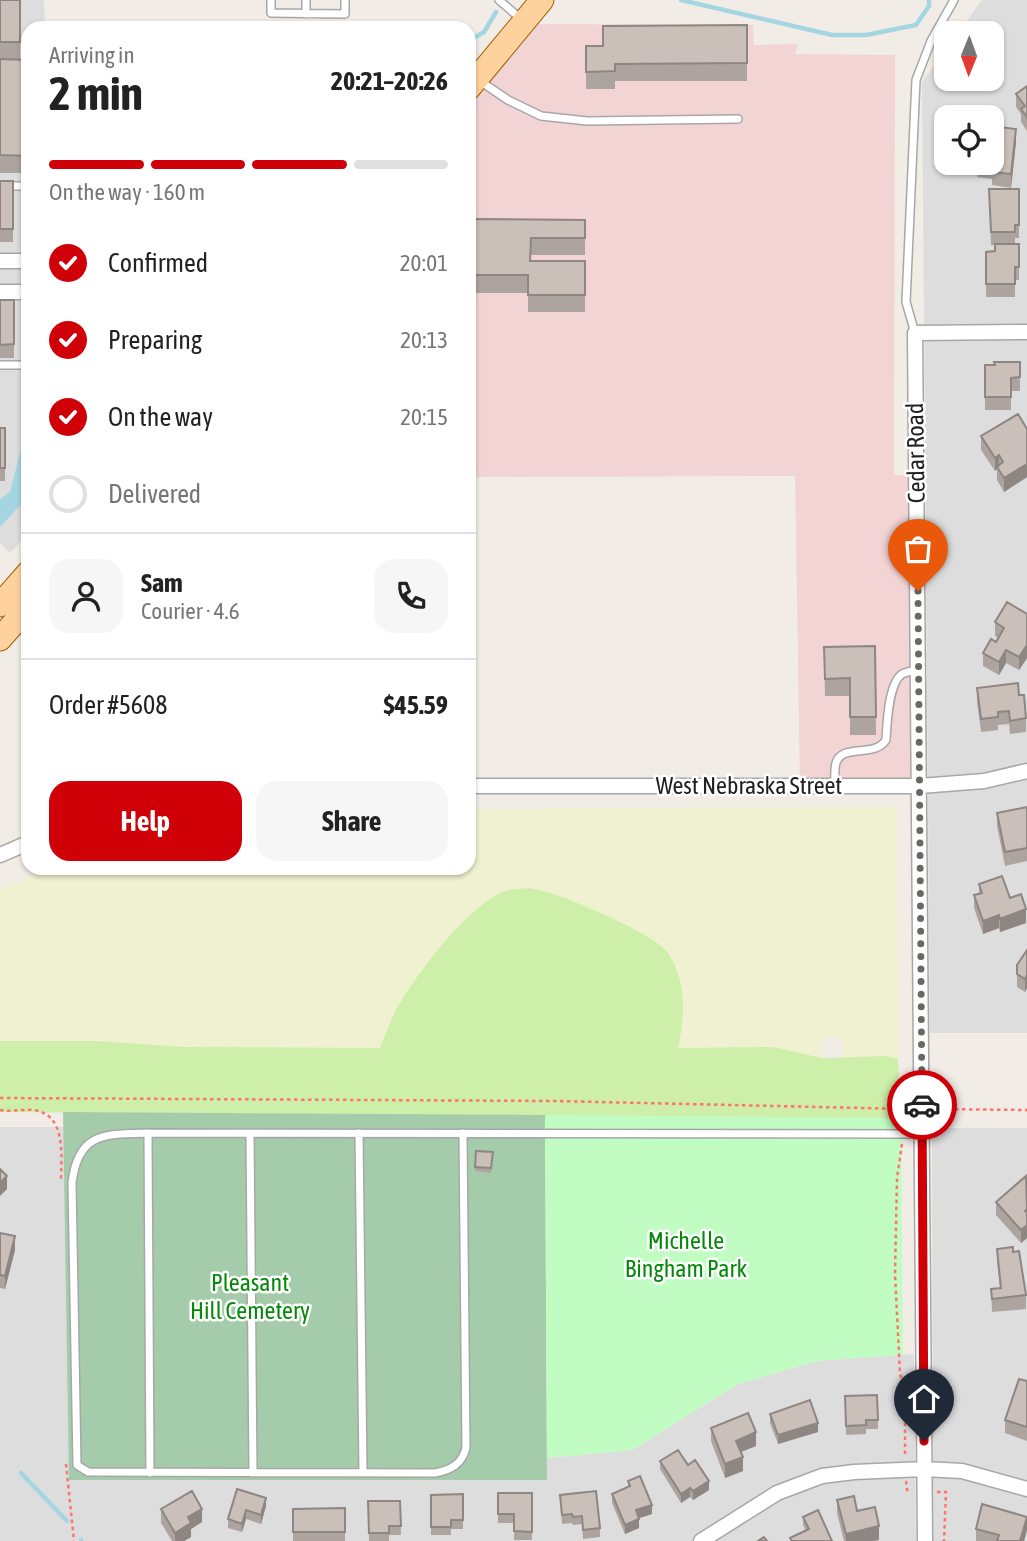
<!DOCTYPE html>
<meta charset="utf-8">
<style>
body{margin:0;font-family:"Asap Condensed",sans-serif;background:#f6f6f6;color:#222;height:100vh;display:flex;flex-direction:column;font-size:26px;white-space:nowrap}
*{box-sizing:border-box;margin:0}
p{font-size:23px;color:#767676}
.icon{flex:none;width:38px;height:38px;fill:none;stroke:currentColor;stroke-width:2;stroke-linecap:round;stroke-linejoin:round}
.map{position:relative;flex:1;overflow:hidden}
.sheet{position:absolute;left:21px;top:21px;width:455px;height:854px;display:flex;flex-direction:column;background:#fff;border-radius:21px;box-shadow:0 2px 5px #0004}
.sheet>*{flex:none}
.needle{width:46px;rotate:181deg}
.controls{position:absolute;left:934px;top:21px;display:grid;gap:14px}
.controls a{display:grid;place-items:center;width:70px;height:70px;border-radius:14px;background:#fff;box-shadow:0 2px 5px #0004;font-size:35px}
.pin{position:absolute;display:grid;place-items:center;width:60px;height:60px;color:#fff;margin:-72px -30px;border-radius:50% 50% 50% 0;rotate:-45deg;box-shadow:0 0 7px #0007}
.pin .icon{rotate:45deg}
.courier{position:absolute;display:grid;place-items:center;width:70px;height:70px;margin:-35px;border:5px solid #d00008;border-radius:50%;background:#fff;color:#222;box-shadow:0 2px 9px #0007}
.headline em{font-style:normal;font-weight:700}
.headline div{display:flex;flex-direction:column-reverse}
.headline{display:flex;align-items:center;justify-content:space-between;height:119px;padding:0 28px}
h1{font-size:46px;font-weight:700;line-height:52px}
.bar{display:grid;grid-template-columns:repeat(4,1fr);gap:10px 7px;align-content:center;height:84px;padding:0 28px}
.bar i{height:9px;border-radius:5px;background:#e0e0e0}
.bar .selected{background:#d00008}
.bar p{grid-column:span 4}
.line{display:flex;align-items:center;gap:18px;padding:0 28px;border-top:2px solid #e0e0e0}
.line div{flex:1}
.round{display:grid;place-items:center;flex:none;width:74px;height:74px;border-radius:21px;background:#f6f6f6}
ol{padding:0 28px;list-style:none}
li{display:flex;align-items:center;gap:21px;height:77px}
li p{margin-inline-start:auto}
li .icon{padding:7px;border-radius:50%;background:#d00008;color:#fff;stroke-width:4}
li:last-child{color:#767676}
li i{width:38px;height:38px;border:4px solid #e0e0e0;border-radius:50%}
.primary-button{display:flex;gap:14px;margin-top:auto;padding:14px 28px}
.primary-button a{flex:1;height:80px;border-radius:21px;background:#d00008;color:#fff;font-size:28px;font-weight:700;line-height:80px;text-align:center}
.primary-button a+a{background:#f6f6f6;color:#222}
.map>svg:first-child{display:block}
.residential{fill:#dedddd;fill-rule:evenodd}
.commercial{fill:#f3d4d4}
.farmland{fill:#f0f1d0}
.grass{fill:#ceefa9}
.cemetery{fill:#a5ccaa}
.park{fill:#c1fdc3}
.water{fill:#a4d6e2}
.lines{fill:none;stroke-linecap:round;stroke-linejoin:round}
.stream{stroke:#a4d6e2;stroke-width:4.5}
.service-casing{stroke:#a7a7a7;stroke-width:10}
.minor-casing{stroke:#a7a7a7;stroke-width:17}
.primary-casing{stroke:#9c6200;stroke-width:25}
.path{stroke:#ff7369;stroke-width:2.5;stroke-dasharray:3.5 3.5;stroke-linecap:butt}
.service{stroke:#fff;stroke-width:7}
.minor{stroke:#fff;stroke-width:14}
.primary{stroke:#ffd19d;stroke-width:23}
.wall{fill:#aea49f}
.shaded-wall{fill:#8d8682}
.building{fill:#cabfb9;stroke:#8d8682;stroke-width:2}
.done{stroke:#696865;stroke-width:7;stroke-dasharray:0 12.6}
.route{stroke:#d00008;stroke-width:9}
.labels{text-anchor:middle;stroke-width:5;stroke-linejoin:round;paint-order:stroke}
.street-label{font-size:24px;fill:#202020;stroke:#fff}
.park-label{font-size:24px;fill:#048909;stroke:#fff}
</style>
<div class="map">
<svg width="1027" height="1541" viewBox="0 0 1027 1541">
<rect width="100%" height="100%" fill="#f1ede6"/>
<path class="residential" d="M0,0H44L45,28H28V534L10,553L0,543Z
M982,0H1027V1033H930L922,82L947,48V79H992V33H958ZM947,117H992V163H947Z
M0,1127H64L70,1480H547V1458L632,1450L738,1384L817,1361L914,1354L916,1541H0Z
M932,1128H1027V1541H933Z"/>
<path class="commercial" d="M534,24L753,25L754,45L798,44L795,54L895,55L894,475L914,476L916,783H800L795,476L469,477V95Z"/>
<path class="farmland" d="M897,807L898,1059L886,1056L843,1057V1042L840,1038L824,1037L822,1058L772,1047L678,1048L684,1019L652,939L559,895L505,892L486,903L454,932L395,1013L380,1048L183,1047L97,1041H0V890L49,868H469V809Z"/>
<path class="grass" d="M528,888C538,890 549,892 559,896C582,904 656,935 668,953C687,982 685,1016 678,1048L772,1047L822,1058L886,1056L898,1059L901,1118L0,1112V1041H97L183,1047L380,1048C384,1037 389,1025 394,1014C412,979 469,903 506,891C513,889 521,889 528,888Z"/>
<path class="cemetery" d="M63,1112L545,1115L547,1480H69Z"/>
<path class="park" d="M545,1115L901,1118L903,1355L817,1361L738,1384L632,1450L547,1458Z"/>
<path class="water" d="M28,440V497L0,527V499L10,492L23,441Z"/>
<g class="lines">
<path class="stream" d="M681,0L832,35H866L916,25L929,6V0
M469,41L484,32L496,12
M21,1473L67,1521
M81,1540V1541"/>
<g class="service-casing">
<path id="service" d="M271,0V13L345,14V0
M499,0L521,19
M306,14V0
M480,81L508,100L541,116L587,121L738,119
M0,186H28
M915,333L906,302L916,80L931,41L954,0
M0,365H28
M835,786C835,779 834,769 836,763C842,743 875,758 886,740C887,725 888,684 902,674C906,672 913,671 918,669
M148,1133L150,1473
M250,1133L253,1473
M359,1133L363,1473
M463,1133L466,1448C462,1464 451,1470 435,1473L88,1472L77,1465L72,1183C78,1132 105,1134 148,1133L921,1134"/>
</g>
<g class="minor-casing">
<path id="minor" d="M0,261H28
M0,292H28
M469,786H920L984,781L1027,771
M0,855L28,843
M701,1541L777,1493L822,1476L854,1472L924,1469L962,1471L1027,1489
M925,1541L915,333L1027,332"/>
</g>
<g class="primary-casing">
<path id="primary" d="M469,88L542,0
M0,605L28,573
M0,639L28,607"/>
</g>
<path class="path" d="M0,1098L555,1101L907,1109
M934,1109L1027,1110
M0,1110C11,1112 22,1109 34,1110C67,1115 61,1156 61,1181
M903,1123V1109
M902,1144L897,1178L895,1274L900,1374L905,1387V1457
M66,1464L74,1541
M906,1481L907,1490L912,1491
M937,1492H946L944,1541"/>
<use href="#service" class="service"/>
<use href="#minor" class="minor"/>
<use href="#primary" class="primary"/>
</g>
<path class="wall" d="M0,0H21L20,59H0Z
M747,25V81H615V89H586V46H603Z
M0,59L28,60V173H0Z
M1027,86V131L1021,122V114L1016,107V94Z
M1016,142L1011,188L992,185V179L977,177V163Z
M0,181H13V242H0Z
M989,189H1019V238H1015V244H1019V280H1015V297H986V252L995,251V245H991Z
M24,197H28V237H24Z
M469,219L585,220V255H531V261H585V312H528V293H469Z
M0,300H14V358H0Z
M24,300H28V350H24Z
M1020,362V391H1011V410H985V365H995Z
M22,364H28V426H22Z
M469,416H474L473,468H469Z
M0,428H5V481H0Z
M1027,429V477L1004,492L997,480V469L995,471L981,450V436Z
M1027,614V658L1019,670L1006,663L999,675L983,666V653L996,642L998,638L995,636V622Z
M875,646L876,735H850V696H825L824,647Z
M977,688L1019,695L1026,718V732L1010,734L1009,724L998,725V730L981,732L977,701Z
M1027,807V861L1005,866L997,826V813Z
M979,884L1010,898L1026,923L1000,932L999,928L983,934L974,908V895L979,894Z
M1027,950V988L1025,992L1017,987V965Z
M476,1151L493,1152L491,1173L475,1171Z
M1027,1177V1238L1021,1243L996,1215V1202Z
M0,1233L15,1250L5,1289L0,1288Z
M997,1249L1013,1252L1026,1295V1309L992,1312L991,1289L1000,1288L997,1262Z
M1027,1381V1441L1005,1433V1420Z
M845,1405L878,1420V1429H866V1434L846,1435Z
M770,1414L818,1432L778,1444L770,1423Z
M711,1428L756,1446L740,1452L743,1471L725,1478L711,1441Z
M660,1461L688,1465L709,1490L693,1500L690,1497L681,1503L660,1469Z
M628,1481L652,1514L639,1518V1528L625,1534L612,1503V1494L628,1487Z
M237,1489L266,1506L261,1524L246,1519L242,1532L228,1528V1519Z
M498,1493H532V1540H514V1523H498Z
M463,1494V1529H451V1535H431V1495Z
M560,1495L600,1528V1537L583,1539L582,1524L573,1525L572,1523L562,1524Z
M837,1500L857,1511L879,1540L873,1541H844L837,1513Z
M368,1501H400L401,1535H389V1541H369Z
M345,1508V1541H293V1509Z
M161,1509L202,1522L191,1529V1537L184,1541H172L161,1523Z
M803,1517L832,1541H790V1538L806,1531L803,1525Z
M1027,1517V1530L1024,1541H976V1529Z"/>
<path class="shaded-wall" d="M1016,129V142L1011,188V174Z
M999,455V468L997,467V469L995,471V458Z
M1027,464V477L1004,492V478Z
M1027,645V658L1019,670V657Z
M1006,650V663L999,675V662Z
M1026,909V923L1000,932V919Z
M999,915V928L983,934V921Z
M1027,975V988L1025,992V979Z
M7,1176V1189L0,1196V1183Z
M1027,1225V1238L1021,1243V1230Z
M15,1236V1250L5,1289V1276Z
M818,1423V1432L778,1444V1435Z
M756,1432V1446L736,1454V1441Z
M743,1457V1471L725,1478V1464Z
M709,1481V1490L693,1500V1491Z
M690,1488V1497L681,1503V1494Z
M266,1498V1506L261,1524V1515Z
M652,1505V1514L636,1519V1510Z
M202,1509V1522L191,1529V1537L184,1541H175V1533L188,1517Z
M246,1510V1519L242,1532V1524Z
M1027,1517V1530L1024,1541H1020Z
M639,1519V1528L625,1534V1525Z
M879,1526V1540L873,1541H846V1534Z"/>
<path class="building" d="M0,0H20V42H0Z
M747,25V63L615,64V71L586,72V46H603V26Z
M0,59L28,60V156L0,155Z
M1027,86V117L1021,109L1025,106L1016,94Z
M992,126L1016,129L1011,174L992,172L993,165L977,164L992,163Z
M0,181H13V229H0Z
M989,189H1019V225H1015V232H991Z
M24,197H28V224H24Z
M469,219L585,220V238H531L530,261H585V295H528V275H469Z
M995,244H1019V267H1015V284H986V252L995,251Z
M0,300H14V344L0,345Z
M24,300H28V337H24Z
M994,362H1020V377L1011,378V397H985V365H995Z
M22,364H28V413H22Z
M1018,414L1027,429V464L1004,478L997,467L1003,462L999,455L995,458L981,436Z
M469,416H474L473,450H469Z
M0,428H5V468H0Z
M1007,602L1027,614V645L1019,657L1006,650L999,662L983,653L991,639L996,642L1004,628L995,622Z
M875,646L876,717H850V678L825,679L824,647Z
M1018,683L1019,695H1024L1026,718L1010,721L1009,711L998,712V717L981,719L977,688Z
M1027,807V848L1005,852L997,813Z
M1002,876L1010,898L1021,894L1026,909L1000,919L999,915L983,921L974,895L982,893L979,884Z
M1027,950V975L1025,979L1017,974V965Z
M476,1151L493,1152L491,1168L475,1167Z
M0,1169L7,1176L0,1183Z
M1026,1176L1027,1209L1025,1211L1027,1213V1225L1021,1230L996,1202Z
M0,1233L15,1236L5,1276L0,1275Z
M1013,1247V1252L1019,1251L1026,1295L992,1299L991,1289L1001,1288L997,1249Z
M1019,1379L1027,1381V1427L1005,1420Z
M877,1395L878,1420H866V1425L846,1426L845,1396Z
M810,1400L818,1423L778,1435L770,1414Z
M748,1413L756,1432L736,1441L743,1457L725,1464L711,1428Z
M678,1450L688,1465L695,1460L709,1481L693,1491L690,1488L681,1494L660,1461Z
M640,1476L652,1505L636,1510L639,1519L625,1525L612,1494L630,1486L628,1481Z
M237,1489L266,1498L261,1515L246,1510L242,1524L228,1519Z
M192,1491L202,1509L188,1517L191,1523L175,1533L161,1509Z
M596,1491L600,1528L583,1530L582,1516L573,1517L572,1514L562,1515L560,1495Z
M498,1493H532V1532L514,1531V1514H498Z
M463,1494V1520H451V1527H431V1495Z
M854,1496L857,1511L875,1507L879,1526L846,1534L837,1500Z
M368,1501H400L401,1526H389V1533H369Z
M982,1504L1027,1517L1020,1541H997L999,1535L976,1529Z
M345,1508V1532H293V1509Z
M818,1510L832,1541H792L790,1538L809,1529L803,1517Z
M764,1537L767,1541H758Z"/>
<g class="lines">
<path class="done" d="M918,591L922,1105"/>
<path class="route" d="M922,1105L924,1441"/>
</g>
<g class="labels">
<g class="street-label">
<text transform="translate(916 453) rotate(-91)" y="8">Cedar Road</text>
<text x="749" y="794">West Nebraska Street</text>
</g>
<g class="park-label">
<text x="686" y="1249">Michelle<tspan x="686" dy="28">Bingham Park</tspan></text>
<text x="250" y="1291">Pleasant<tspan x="250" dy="28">Hill Cemetery</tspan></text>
</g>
</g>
</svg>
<div class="controls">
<a><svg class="needle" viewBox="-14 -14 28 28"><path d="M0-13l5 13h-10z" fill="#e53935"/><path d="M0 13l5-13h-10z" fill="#767676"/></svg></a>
<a><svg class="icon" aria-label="locate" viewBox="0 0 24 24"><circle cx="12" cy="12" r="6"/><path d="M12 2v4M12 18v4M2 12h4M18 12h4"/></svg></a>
</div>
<div class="pin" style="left:918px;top:591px;background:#ea580c"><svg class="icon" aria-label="bag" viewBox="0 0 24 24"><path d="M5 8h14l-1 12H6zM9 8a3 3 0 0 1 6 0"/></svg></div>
<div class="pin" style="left:924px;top:1441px;background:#1f2937"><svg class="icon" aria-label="home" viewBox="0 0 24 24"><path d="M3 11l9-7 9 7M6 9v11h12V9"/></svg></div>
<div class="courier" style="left:922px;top:1105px"><svg class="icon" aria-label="car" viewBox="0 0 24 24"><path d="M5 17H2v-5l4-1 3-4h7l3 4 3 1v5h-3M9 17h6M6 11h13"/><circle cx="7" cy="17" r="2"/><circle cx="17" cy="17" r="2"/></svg></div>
<section class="sheet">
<div class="headline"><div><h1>2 min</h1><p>Arriving in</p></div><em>20:21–20:26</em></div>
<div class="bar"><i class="selected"></i><i class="selected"></i><i class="selected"></i><i></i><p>On the way · 160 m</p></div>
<ol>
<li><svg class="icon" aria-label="check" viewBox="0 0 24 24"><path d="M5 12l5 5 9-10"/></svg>Confirmed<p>20:01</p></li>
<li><svg class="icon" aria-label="check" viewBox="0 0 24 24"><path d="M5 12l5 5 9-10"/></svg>Preparing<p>20:13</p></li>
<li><svg class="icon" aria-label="check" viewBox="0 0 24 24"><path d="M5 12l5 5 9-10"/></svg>On the way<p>20:15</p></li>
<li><i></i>Delivered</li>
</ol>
<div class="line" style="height:126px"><a class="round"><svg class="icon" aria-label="person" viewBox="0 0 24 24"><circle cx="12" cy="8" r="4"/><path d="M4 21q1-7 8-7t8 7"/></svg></a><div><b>Sam</b><p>Courier · 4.6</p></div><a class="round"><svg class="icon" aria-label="phone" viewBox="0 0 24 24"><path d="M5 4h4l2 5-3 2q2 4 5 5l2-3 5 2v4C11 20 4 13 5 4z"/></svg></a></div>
<div class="line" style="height:91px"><div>Order #5608</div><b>$45.59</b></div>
<div class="primary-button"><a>Help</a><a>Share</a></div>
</section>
</div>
